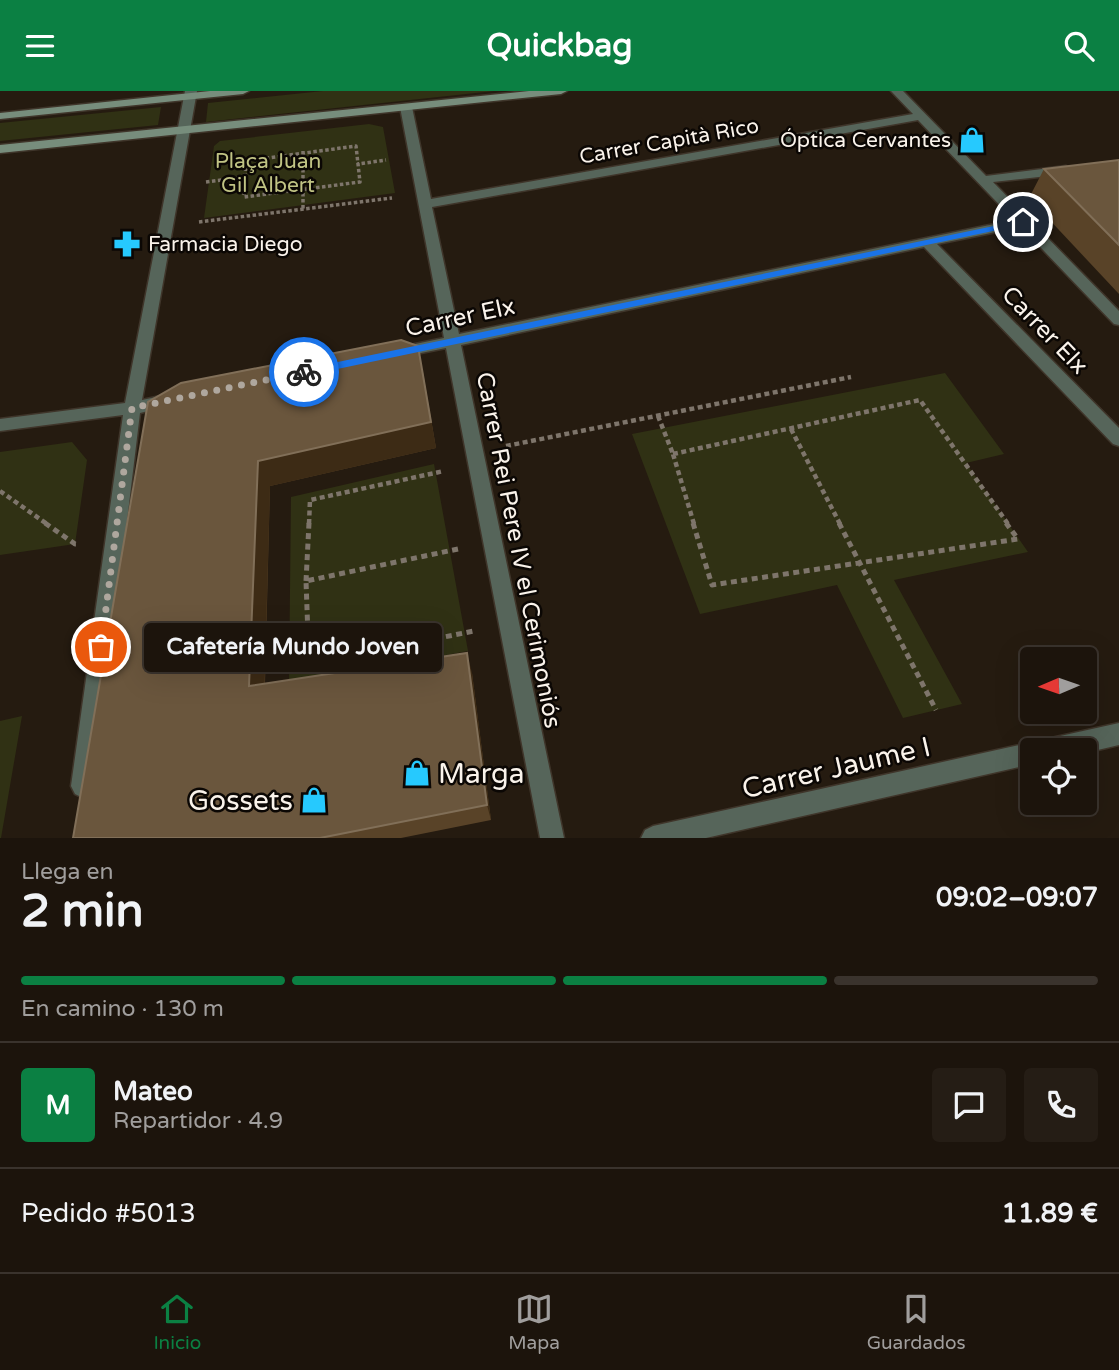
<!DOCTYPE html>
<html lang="es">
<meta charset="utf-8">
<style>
body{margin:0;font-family:"Varela Round",sans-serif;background:#251d15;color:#f1f3f6;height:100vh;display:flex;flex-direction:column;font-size:26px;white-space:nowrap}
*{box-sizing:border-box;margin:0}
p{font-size:23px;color:#a09e9d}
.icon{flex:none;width:38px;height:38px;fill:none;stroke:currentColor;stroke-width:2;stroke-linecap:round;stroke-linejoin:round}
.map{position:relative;height:747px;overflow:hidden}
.sheet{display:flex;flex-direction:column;background:#1c140c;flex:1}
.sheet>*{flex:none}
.needle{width:46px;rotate:268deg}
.tools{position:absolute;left:1020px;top:556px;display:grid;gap:14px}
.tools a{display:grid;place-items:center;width:77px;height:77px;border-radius:7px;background:#1c140c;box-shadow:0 7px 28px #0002,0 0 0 2px #3a332d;font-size:35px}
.pin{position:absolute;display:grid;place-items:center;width:60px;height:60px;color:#fff;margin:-30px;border:4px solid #fff;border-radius:50%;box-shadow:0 2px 7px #0007}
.courier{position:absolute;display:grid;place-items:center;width:70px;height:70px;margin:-35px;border:5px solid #1a73e8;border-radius:50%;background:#fff;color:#222;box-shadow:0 2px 9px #0007}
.bubble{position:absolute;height:49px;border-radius:7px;background:#1c140c;box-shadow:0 7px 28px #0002,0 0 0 2px #3a332d;font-size:23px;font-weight:800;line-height:49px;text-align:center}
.summary em{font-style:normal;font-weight:800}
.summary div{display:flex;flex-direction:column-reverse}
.summary{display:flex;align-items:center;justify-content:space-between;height:119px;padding:0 21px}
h1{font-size:46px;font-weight:800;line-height:52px}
.bar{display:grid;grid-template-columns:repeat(4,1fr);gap:10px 7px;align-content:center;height:84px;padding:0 21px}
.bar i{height:9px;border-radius:5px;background:#3a332d}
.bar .current{background:#0b8043}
.bar p{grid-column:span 4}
.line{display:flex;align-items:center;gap:18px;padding:0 21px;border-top:2px solid #3a332d}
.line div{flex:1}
.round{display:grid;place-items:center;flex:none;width:74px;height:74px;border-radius:7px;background:#251d15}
header{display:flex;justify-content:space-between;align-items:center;height:91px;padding:0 21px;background:#0b8043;color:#fff;font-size:32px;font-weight:800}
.tab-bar{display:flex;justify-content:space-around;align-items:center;height:98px;border-top:2px solid #3a332d;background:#1c140c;font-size:19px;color:#a09e9d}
.tab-bar a{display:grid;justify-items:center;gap:4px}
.tab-bar .current{color:#0b8043}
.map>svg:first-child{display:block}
.green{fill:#303114}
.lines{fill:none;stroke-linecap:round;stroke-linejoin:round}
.street-casing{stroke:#3f352a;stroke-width:3}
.secondary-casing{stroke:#3f352a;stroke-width:3}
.path-far2{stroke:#7e756b;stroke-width:3.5;stroke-dasharray:3.5 2.5;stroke-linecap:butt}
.path-far1{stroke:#7e756b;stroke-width:4.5;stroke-dasharray:5 3.5;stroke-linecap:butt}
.path{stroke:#7e756b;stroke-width:5;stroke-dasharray:6 4.5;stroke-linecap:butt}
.street{fill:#56655a;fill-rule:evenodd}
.secondary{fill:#778d7c;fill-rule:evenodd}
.wall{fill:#594328}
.shaded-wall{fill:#3d2b15}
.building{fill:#6a563d;stroke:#816f58;stroke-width:2}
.route{fill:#1a73e8}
.done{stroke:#afa79e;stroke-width:7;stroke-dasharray:0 12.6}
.labels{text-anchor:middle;stroke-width:5;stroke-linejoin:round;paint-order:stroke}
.far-poi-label{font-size:21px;fill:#faf3eb;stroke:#0b0704;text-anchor:end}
.far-street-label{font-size:21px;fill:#faf3eb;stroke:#0b0704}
.far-park-label{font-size:21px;fill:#c0c384;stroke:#0b0704}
.street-label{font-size:24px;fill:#faf3eb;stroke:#0b0704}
.near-street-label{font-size:28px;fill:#faf3eb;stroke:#0b0704}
.near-poi-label{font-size:28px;fill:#faf3eb;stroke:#0b0704;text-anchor:start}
</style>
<header><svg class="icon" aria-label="menu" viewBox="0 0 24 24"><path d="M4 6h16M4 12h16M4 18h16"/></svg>Quickbag<svg class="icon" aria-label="search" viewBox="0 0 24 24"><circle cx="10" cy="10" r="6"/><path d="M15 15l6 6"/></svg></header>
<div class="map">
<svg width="1119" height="747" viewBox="0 0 1119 747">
<rect width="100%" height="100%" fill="#251b10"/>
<path class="green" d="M323,0H494L206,31L208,12Z
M161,16L158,34L0,50V32Z
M369,33L383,36L395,102L204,127L214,55L220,50Z
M945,282L1004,363L966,372L1028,461L894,489L962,613L903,627L837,494L700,523L632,343Z
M72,351L87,369L75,453L0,464V361Z
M434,373L468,560L289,593L291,406Z
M22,625L1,747H0V630Z"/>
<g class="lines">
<g class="street-casing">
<path id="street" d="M185,0H197L142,309L170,303L178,309L176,313L140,322L95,695L91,703L83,707L75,703L71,695L123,324L0,340V328L125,312Z
M891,0H903L986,85L1066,75L1072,79L1066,83L993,91L1119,220V234L1114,233L1021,136L937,153L1119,337V355L1113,353L924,156L461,254L564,747H540L446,257L396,267L388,262L396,257L444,247L400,16L406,13L412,16L431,108L913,23ZM918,29L1014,129L459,243L432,116Z
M1119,632V654L1085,662L1032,660V673L706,747H641L645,739L653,735Z"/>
</g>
<g class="secondary-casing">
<path id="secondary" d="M210,0H249L243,3L0,28V22Z
M529,0H567L561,3L0,62V54Z"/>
</g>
<path class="path-far2" d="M303,60V118
M245,86L246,70L356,55L358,73
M206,91L245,86L244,106L360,91L358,73L386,69
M199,131L392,107"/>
<path class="path-far1" d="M658,325L673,363
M791,338L840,433
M506,355L851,286
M673,363L694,433
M673,363L920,309L1008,433
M0,400L47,433
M309,433L310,409L444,380"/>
<path class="path" d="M45,432L75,453H80
M693,432L712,494L1018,448L1006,432
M839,432L936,619
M458,458L306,490L309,573L474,540
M306,490L309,432"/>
<use href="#street" class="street"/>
<use href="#secondary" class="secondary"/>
</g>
<path class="wall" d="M1119,69V203L1029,107L1044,78Z
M423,281L436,357L270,395L265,593L472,582L491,729L401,747H73L148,311Z"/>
<path class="shaded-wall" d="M418,255L436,357L270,395L264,615L249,595L258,370Z
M467,562L472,582L491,729L487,714Z"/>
<path class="building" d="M1119,69V154L1044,78Z
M401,249L418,255L431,331L258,370L249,595L467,562L487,714L320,747H73L148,311L181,292Z"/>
<path class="route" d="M1023,129L1026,133L304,285L299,281L304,278Z"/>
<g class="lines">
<path class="done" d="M101,556L132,317L304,281"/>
</g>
<defs>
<g id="shop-bare" transform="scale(2.1)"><path d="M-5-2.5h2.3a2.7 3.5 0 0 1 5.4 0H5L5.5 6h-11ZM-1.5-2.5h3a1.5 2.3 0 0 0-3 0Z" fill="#26c9fe" stroke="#0b0704" stroke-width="2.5" paint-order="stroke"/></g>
<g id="pharmacy-bare" transform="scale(2.1)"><path d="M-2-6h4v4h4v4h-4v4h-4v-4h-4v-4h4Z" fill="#26c9fe" stroke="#0b0704" stroke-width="2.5" paint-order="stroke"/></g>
</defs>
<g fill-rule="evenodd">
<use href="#shop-bare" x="972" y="49"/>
<use href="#pharmacy-bare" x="127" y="153"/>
<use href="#shop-bare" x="417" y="682"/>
<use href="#shop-bare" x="314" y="709"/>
</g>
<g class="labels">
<g class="far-poi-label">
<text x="951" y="56">Óptica Cervantes</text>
<text x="148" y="160" text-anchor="start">Farmacia Diego</text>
</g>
<g class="far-street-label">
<text transform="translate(669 50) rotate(-10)" y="7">Carrer Capità Rico</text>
</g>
<g class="far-park-label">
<text x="268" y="77">Plaça Juan<tspan x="268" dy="24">Gil Albert</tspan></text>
</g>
<g class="street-label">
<text transform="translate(460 226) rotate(-12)" y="8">Carrer Elx</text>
<text transform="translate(1045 239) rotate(46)" y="8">Carrer Elx</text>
<text transform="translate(519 459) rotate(79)" y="8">Carrer Rei Pere IV el Cerimoniós</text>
</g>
<g class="near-street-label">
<text transform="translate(836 676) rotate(-13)" y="10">Carrer Jaume I</text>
</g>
<g class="near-poi-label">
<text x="438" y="692">Marga</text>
<text x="293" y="719" text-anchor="end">Gossets</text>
</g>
</g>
</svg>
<div class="tools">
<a><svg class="needle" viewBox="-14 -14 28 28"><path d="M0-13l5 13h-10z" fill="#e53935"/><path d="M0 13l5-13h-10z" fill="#a09e9d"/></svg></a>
<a><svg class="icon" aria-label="locate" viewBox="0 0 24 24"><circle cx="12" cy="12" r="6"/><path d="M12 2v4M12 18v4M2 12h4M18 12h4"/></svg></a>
</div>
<div class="pin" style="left:101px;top:556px;background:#ea580c"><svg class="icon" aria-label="bag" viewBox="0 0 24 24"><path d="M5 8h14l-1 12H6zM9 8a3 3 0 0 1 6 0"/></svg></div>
<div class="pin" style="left:1023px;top:131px;background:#1f2937"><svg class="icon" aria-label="home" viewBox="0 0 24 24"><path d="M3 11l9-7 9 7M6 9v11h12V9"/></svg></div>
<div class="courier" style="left:304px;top:281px"><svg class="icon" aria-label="bike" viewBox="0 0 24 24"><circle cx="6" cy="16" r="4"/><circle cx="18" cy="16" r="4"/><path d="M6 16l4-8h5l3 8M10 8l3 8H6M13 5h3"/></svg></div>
<div class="bubble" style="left:144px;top:532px;width:298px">Cafetería Mundo Joven</div>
</div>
<section class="sheet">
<div class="summary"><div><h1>2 min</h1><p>Llega en</p></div><em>09:02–09:07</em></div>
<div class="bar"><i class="current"></i><i class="current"></i><i class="current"></i><i></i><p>En camino · 130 m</p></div>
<div class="line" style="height:126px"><b class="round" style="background:#0b8043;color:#fff">M</b><div><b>Mateo</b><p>Repartidor · 4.9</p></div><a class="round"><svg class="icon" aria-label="chat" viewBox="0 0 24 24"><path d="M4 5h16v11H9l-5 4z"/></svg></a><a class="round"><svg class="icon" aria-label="phone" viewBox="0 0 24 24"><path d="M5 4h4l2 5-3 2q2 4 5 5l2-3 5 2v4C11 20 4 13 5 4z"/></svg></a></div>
<div class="line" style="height:91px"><div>Pedido #5013</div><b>11.89 €</b></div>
</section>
<nav class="tab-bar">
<a class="current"><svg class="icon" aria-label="home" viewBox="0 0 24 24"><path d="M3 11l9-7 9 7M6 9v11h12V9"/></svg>Inicio</a>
<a><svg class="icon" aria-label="map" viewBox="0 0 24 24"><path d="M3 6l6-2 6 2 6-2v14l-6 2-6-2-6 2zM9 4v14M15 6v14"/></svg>Mapa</a>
<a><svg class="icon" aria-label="saved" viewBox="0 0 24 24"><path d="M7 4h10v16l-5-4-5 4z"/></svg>Guardados</a>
</nav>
